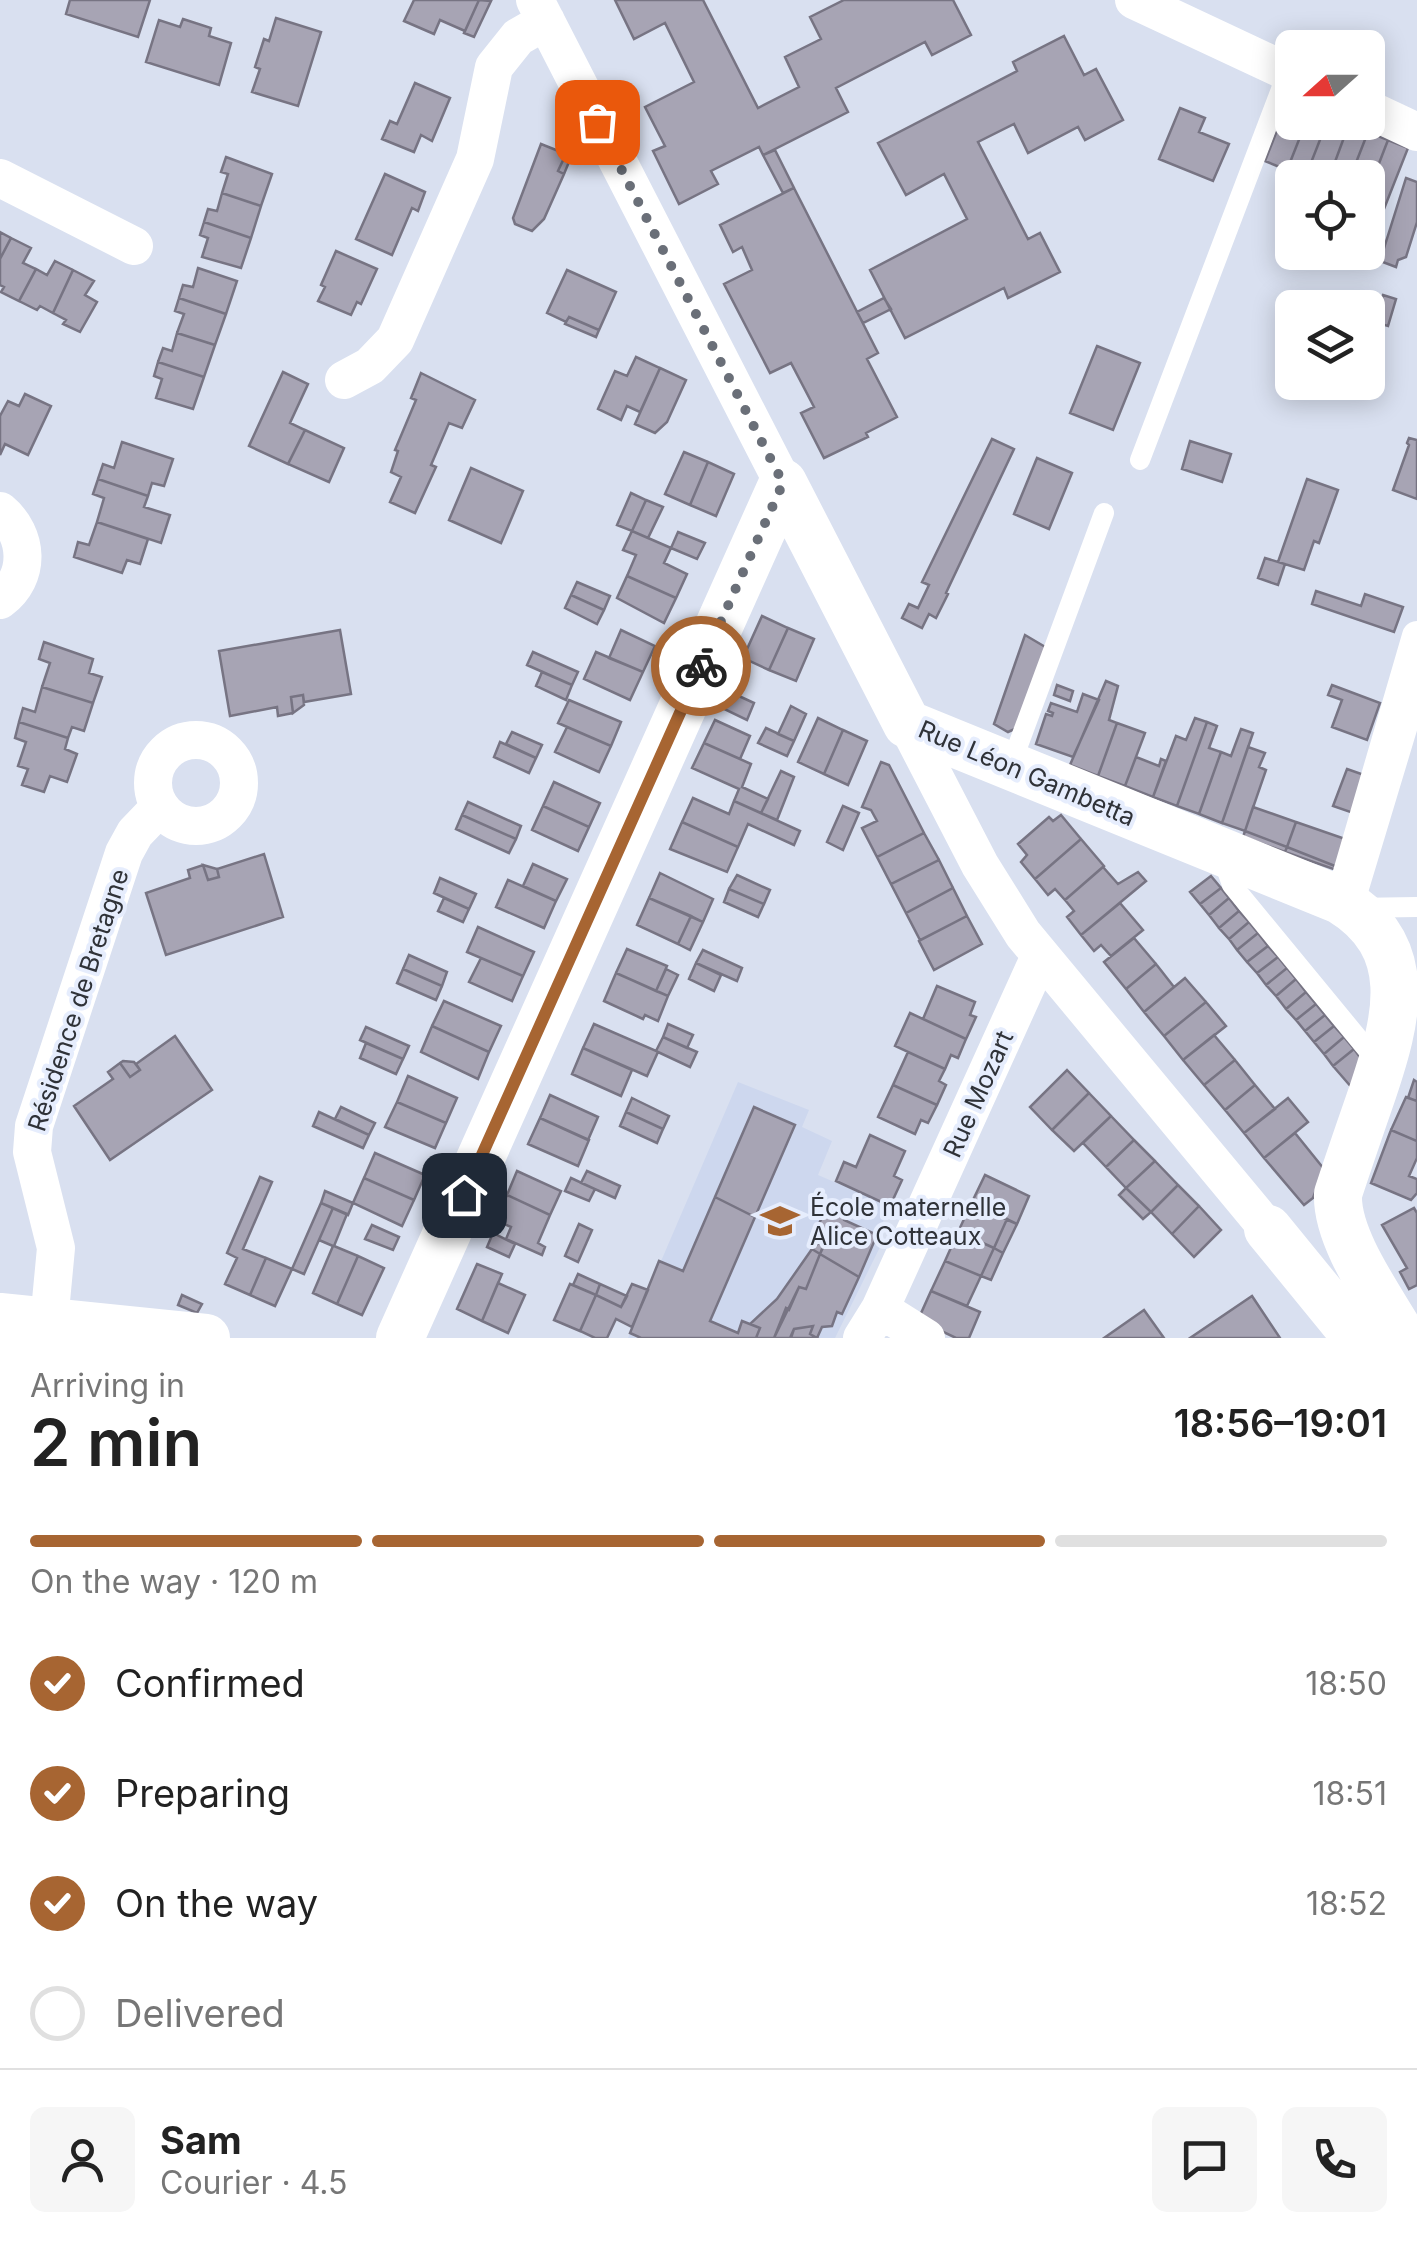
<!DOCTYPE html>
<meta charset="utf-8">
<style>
body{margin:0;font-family:Inter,sans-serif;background:#f6f6f6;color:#222;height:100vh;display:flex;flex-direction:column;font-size:38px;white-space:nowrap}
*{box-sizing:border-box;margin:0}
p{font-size:32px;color:#767676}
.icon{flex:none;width:55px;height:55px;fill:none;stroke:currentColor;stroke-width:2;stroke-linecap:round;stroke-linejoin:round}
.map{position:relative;height:1338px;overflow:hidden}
.sheet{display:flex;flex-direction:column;background:#fff;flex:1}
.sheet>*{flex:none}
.needle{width:65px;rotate:249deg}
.controls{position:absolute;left:1275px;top:30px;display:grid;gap:20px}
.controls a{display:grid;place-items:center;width:110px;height:110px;border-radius:15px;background:#fff;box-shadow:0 5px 25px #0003;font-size:50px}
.pin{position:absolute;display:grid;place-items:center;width:85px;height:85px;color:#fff;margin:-42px;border-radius:20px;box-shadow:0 5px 15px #0006}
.courier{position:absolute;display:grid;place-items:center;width:100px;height:100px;margin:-50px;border:8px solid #a76532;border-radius:50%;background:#fff;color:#222;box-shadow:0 2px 12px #0007}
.head em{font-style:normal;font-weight:600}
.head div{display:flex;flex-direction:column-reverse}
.head{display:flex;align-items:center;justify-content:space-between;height:170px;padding:0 30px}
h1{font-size:65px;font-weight:600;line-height:75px}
.bar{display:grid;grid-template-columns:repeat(4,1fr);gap:15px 10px;align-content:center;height:120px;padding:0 30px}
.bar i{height:12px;border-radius:8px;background:#e0e0e0}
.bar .active{background:#a76532}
.bar p{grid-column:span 4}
.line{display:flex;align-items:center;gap:25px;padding:0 30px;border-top:2px solid #e0e0e0}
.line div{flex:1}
.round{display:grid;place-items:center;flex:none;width:105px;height:105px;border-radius:15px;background:#f6f6f6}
ol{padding:0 30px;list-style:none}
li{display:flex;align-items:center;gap:30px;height:110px}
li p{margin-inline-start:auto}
li .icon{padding:10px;border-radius:50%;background:#a76532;color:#fff;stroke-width:4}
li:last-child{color:#767676}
li i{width:55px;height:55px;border:5px solid #e0e0e0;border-radius:50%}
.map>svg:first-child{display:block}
.built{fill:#cdd7ee}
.building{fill:#a7a4b4;stroke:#777483;stroke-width:2.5}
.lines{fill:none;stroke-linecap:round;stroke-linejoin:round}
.service{stroke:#fff;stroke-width:20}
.pedestrian{stroke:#fff;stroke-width:30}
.minor{stroke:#fff;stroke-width:38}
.tertiary{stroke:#fff;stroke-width:48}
.done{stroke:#6a6f78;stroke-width:10;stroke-dasharray:0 18}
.route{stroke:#a76532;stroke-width:12}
.labels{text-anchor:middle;stroke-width:8;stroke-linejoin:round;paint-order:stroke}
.street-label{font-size:25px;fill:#2f3238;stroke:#e6edfd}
.poi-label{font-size:25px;fill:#2f3238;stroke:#e6edfd;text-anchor:start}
</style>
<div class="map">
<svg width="1417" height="1338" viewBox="0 0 1417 1338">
<rect width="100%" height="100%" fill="#d9e0f0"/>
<path class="built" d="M738,1082L809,1110L802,1127L832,1141L818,1175L890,1206L877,1235L884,1239L835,1338H628Z"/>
<path class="building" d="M70,0H150L138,37L66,14Z
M414,0H479L465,31L440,20L434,34L404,21Z
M479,0L491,1L474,37L464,33Z
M615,0H703L758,108L799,87L785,57L821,39L810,17L844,0H953L971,35L932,55L925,42L836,88L848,112L763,155L759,147L711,171L718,184L679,204L653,151L665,146L645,107L694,82L665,23L634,39Z
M276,18L321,32L298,106L252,92L260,69L255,67L264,39L269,41Z
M183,19L211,28L209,36L231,43L219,85L146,62L159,20L180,27Z
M1064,36L1084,75L1096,69L1123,120L1085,140L1078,127L1028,153L1014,124L978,142L1028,239L1040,233L1060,272L1008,298L1004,288L905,338L870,270L967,219L944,174L906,195L878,143L1017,71L1013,62Z
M415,83L450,98L432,141L421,135L414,152L382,139L390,121L397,124Z
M1289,100L1292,102V122H1306L1287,170L1265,161Z
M1180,108L1205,118L1199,132L1229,144L1213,181L1159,159Z
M1306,122H1327L1305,178L1287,170Z
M1327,122L1349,124L1329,178H1305Z
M1349,124L1368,132L1350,178H1329Z
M1368,132L1388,140L1368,192V178H1350Z
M1388,140L1408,148L1384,209L1368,203V192Z
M541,144L566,154L558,171L564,174L544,219L532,231L515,224L513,218Z
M775,150L794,188L783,193L763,155Z
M566,154L571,157L564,174L558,171Z
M226,157L272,174L261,206L222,193L228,174L221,172Z
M385,174L425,192L418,211L412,208L392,255L356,239Z
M1406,178L1417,182V222L1406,257L1398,260L1396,267L1380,261Z
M794,188L878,353L867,359L897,417L866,433L868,437L824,458L801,413L814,407L791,363L770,373L724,284L752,270L742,247L733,252L720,225Z
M222,193L261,206L251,238L204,222L208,209L217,211Z
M204,222L251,238L241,268L202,257L208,238L200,235Z
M0,232L11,238L0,259Z
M11,238L31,248L23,263L36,269L19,301L1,292L4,287L0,285V259Z
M336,251L377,269L361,304L357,302L351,315L318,301L325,287L321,285Z
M55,261L73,270L53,313L40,306L37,310L19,301L36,269L47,275Z
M198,268L237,281L226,314L179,298L183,285L193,287Z
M73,270L94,281L85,295L97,302L80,332L63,324L66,320L53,313Z
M567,270L616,292L599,330L569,317L566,322L547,313Z
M1383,295L1396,299L1388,326L1374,322Z
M179,298L226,314L215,345L177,333L184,314L175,311Z
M884,298L891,309L863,323L857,312Z
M569,317L599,330L596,337L565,324Z
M177,333L215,345L204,377L158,362L163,348L172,351Z
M1097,346L1140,363L1113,430L1070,413Z
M636,357L660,368L640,412L627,406L621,420L598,409L615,371L627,376Z
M158,362L204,377L193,409L156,398L162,379L154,376Z
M660,368L686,380L667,422L655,433L635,424Z
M283,372L308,384L290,423L305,430L288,464L249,446Z
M421,373L475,400L462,428L449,423L431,465L436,467L415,513L390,502L401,477L391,472L398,451L395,450L416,400L411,398Z
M25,394L51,406L28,455L5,444L0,455V416L8,401L19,406Z
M305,430L344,448L329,482L288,464Z
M1409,438L1417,440V499L1393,490L1409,445L1407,443Z
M992,439L1014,449L946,593L948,594L936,618L929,614L922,628L902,618L909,604L918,608L929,585L922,582Z
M1190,441L1231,454L1222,482L1182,469Z
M122,442L173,459L164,486L152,483L148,496L98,479L103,464L114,468Z
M684,452L708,462L690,505L665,494Z
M1037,458L1072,473L1049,529L1014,514Z
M708,462L734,474L716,516L690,505Z
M471,468L523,491L501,543L449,520Z
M98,479L148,496L144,507L170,515L161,543L97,522L104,498L93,494Z
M1307,479L1338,490L1319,543L1314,541L1304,570L1278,562Z
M631,493L646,500L632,531L617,525Z
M646,500L663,507L648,538L632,531Z
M97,522L148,539L140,564L127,560L122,573L74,557L78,542L89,545Z
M632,531L671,548L664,563L687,574L676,598L627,576L636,555L623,550Z
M678,532L705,543L697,559L671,548Z
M1265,558L1285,564L1278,585L1258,578Z
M627,576L676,598L664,623L617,598Z
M577,582L610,596L604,610L571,595Z
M1316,591L1361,606L1365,594L1403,607L1394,632L1312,604Z
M571,595L604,610L597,624L565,608Z
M762,616L788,628L769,670L743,658Z
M788,628L814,639L796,681L769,670Z
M340,630L351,694L304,702L303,695L291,697L293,713L278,716L277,707L230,716L219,651Z
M621,630L655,646L643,672L609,658Z
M1025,635L1047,648L1017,728L1008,732L994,724Z
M44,642L93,659L89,673L102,677L93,703L42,687L50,663L39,659Z
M533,652L578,672L572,685L527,665Z
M596,652L643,672L630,700L584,679Z
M542,672L572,685L566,700L536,686Z
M1106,681L1118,686L1109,720L1117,723L1098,776L1070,765Z
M1057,685L1073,691L1070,701L1054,695Z
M1332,685L1380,703L1367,740L1332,727L1342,700L1328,695Z
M42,687L93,703L84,731L72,727L68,738L19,722L23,708L35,712Z
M728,691L754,703L747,720L720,707Z
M1083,694L1099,700L1073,757L1036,744L1046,714L1052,716L1053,713L1048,711L1051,703L1077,712Z
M303,695L304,705L293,713L291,697Z
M569,700L621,722L611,746L558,723Z
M791,706L806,714L794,741L778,734Z
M818,718L843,730L824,774L798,762Z
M1195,718L1207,722L1177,806L1153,797L1176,736L1186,740Z
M715,720L750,736L740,759L704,743Z
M19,722L68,738L65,749L77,754L67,782L50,776L44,792L22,785L28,769L18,766L26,742L15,738Z
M1207,722L1217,726L1209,748L1221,752L1199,814L1177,806Z
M1117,723L1145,733L1125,786L1098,776Z
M567,727L611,746L599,772L555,752Z
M766,728L794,741L787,756L758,743Z
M1241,729L1253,733L1222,823L1199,814L1221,752L1231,756Z
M843,730L867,741L848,785L824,774Z
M512,732L542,745L536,758L506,744Z
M500,742L536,758L529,773L494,757Z
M704,743L751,764L742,787L768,799L761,813L734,801L739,789L692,768Z
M1248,747L1265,753L1259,767L1266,770L1245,831L1222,823Z
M1136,757L1159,766L1161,759L1166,761L1153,797L1125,786Z
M881,762L889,765L924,833L877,857L862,828L877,821L871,810L862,807Z
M1347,769L1370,777L1359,815L1333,806Z
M781,771L794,777L777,820L761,813Z
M554,782L600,803L589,827L543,806Z
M693,798L729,814L734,801L800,831L794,845L748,824L738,847L682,822Z
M468,802L521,826L516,839L462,815Z
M543,806L589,827L578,851L532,830Z
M843,806L859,813L843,850L827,842Z
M1253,807L1296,822L1287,847L1245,831Z
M462,815L516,839L509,853L456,829Z
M1061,815L1081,839L1035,879L1021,862L1027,855L1018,844L1049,817L1053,821Z
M682,822L738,847L727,872L670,849Z
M1296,822L1351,841L1340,868L1287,847Z
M1245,831L1287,847L1285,852L1243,837Z
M924,833L939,860L891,884L877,857Z
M1081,839L1104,866L1065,900L1055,889L1048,895L1035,879Z
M1287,847L1340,868L1339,871L1285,852Z
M264,854L283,917L166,955L146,893L190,878L188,870L203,865L208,880L219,877L217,869Z
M939,860L953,888L906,913L891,884Z
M533,864L567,879L556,901L523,886Z
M203,865L217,869L219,877L208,880Z
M1103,867L1118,884L1138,872L1146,881L1081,935L1067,917L1074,911L1065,900Z
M660,873L713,899L703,922L649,898Z
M737,875L770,890L764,904L729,889Z
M1211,876L1221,888L1200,904L1190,892Z
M440,878L476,894L469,909L434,893Z
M508,880L556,901L544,928L496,907Z
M953,888L967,916L920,940L906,913Z
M1221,888L1229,898L1209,915L1200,904Z
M729,889L764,904L758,917L724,902Z
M444,898L469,909L463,922L438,911Z
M649,898L691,916L678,944L637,925Z
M1229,898L1239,911L1219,928L1209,915Z
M1120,903L1143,930L1111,956L1101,945L1094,951L1081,935Z
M1239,911L1249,922L1229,939L1219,928Z
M691,916L703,922L690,950L678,944Z
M967,916L982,944L934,970L919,941Z
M1249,922L1258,933L1237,950L1229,939Z
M478,927L534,952L523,976L467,952Z
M1258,933L1268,946L1247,962L1237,950Z
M1134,938L1156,964L1126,989L1104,962Z
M1268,946L1278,957L1257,973L1247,962Z
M627,949L667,966L656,991L616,973Z
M703,950L742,968L737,981L696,963Z
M409,955L447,972L442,986L403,969Z
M1278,957L1287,968L1266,985L1257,973Z
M481,958L523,976L512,1001L469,982Z
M696,963L721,975L714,991L689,979Z
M1156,964L1174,987L1144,1012L1126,989Z
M1287,968L1296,979L1276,996L1266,985Z
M403,969L442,986L436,1000L397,983Z
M666,969L678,975L668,996L656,991Z
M616,973L668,996L658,1021L645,1015L643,1019L604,1001Z
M1185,978L1206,1002L1164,1036L1144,1012Z
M1296,979L1306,992L1286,1009L1276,996Z
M937,986L975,1002L970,1015L976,1017L966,1039L923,1019Z
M1306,992L1316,1004L1296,1020L1286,1009Z
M444,1001L501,1026L489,1052L432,1026Z
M1206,1002L1226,1026L1183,1060L1164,1036Z
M1316,1004L1325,1015L1305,1031L1296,1020Z
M910,1013L966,1039L958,1058L951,1055L945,1069L895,1046Z
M1325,1015L1334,1026L1314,1042L1305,1031Z
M594,1024L656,1051L663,1037L697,1052L690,1067L658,1052L647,1076L583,1048Z
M668,1024L693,1035L687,1048L663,1037Z
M432,1026L489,1052L478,1079L421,1052Z
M1334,1026L1344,1037L1324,1054L1314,1042Z
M366,1027L409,1046L403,1059L360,1040Z
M1214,1035L1235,1060L1204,1085L1183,1060Z
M175,1036L212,1090L110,1160L74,1106L113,1079L108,1072L120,1063L130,1077L140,1070L136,1064Z
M1344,1037L1354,1049L1333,1066L1324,1054Z
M366,1043L403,1059L396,1074L360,1058Z
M583,1048L632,1070L621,1096L572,1074Z
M1354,1049L1362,1060L1353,1089L1333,1066Z
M908,1052L945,1069L939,1081L946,1085L937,1105L893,1085Z
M1235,1060L1255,1085L1225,1110L1204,1085Z
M123,1061L134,1062L140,1070L130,1077L120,1063Z
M1067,1070L1089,1093L1052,1130L1030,1107Z
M408,1076L457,1098L446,1123L397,1102Z
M1414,1080L1417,1082V1101L1408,1098Z
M893,1085L937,1105L928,1123L921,1120L915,1134L878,1117Z
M1255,1085L1275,1109L1244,1133L1225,1110Z
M1089,1093L1111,1116L1074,1151L1052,1130Z
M550,1095L598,1117L588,1140L540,1118Z
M1406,1097L1417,1101V1141L1391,1130Z
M632,1098L669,1116L663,1129L626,1112Z
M1288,1098L1308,1122L1264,1158L1244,1133Z
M397,1102L446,1123L435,1148L385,1127Z
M341,1107L375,1123L369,1135L335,1119Z
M754,1107L795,1125L755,1217L715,1197Z
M319,1112L369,1135L363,1148L313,1126Z
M626,1112L663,1129L657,1143L620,1126Z
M1111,1116L1134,1140L1106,1167L1083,1143Z
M540,1118L589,1140L578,1166L528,1144Z
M1391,1130L1417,1141V1158L1409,1176L1417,1179V1193L1411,1200L1371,1183Z
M1295,1133L1324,1169L1313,1198L1304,1205L1264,1158Z
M870,1135L905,1151L894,1176L902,1180L890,1206L836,1181L844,1162L856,1167Z
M1134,1140L1155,1161L1126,1188L1106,1167Z
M375,1153L425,1175L414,1200L364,1178Z
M1155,1161L1178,1185L1151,1212L1126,1188Z
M517,1171L561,1191L550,1215L507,1195Z
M587,1171L620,1186L615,1198L581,1183Z
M985,1175L1029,1196L1017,1224L971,1204Z
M260,1177L272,1182L243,1249L266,1258L250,1295L225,1284L237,1258L227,1253Z
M364,1178L414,1200L402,1226L353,1203Z
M571,1178L595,1189L589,1201L565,1191Z
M1178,1185L1199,1206L1172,1234L1151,1212Z
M1126,1188L1151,1212L1143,1219L1119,1195Z
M325,1191L353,1203L348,1215L321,1203Z
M507,1195L550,1215L538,1243L545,1247L542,1255L506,1239L511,1227L496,1220Z
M715,1197L755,1217L710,1321L738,1333L742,1321L760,1328L756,1338H641L630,1333L659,1261L683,1271Z
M321,1203L333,1208L304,1274L292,1269Z
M971,1204L1007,1219L994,1248L958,1232Z
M835,1206L843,1209L844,1220L877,1235L859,1277L820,1254L829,1235L816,1230L825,1211Z
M1199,1206L1221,1230L1194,1257L1172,1234Z
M333,1208L347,1214L334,1246L358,1256L337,1304L313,1293L333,1246L319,1240Z
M1414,1208L1417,1213V1285L1409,1289L1400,1272L1407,1268L1382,1225Z
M1007,1219L1017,1224L1003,1253L994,1248Z
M579,1224L592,1230L578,1262L565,1256Z
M372,1225L399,1237L393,1250L365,1239Z
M958,1232L994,1248L981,1276L945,1261Z
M493,1233L515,1244L509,1257L487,1247Z
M828,1234L820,1254L812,1249Z
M994,1248L1003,1253L991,1280L981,1276Z
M812,1249L820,1254L806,1289L799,1287L774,1338H756L760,1328L750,1324L777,1299Z
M820,1254L859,1277L842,1314L837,1312L832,1326L822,1327L817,1338L810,1334L813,1326L794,1329L791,1338H774L786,1308L789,1310L799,1287L806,1289Z
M358,1256L384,1268L362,1315L337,1304Z
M266,1258L292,1269L275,1306L250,1295Z
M945,1261L981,1276L967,1306L931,1291Z
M477,1264L502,1274L482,1321L457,1309Z
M578,1274L600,1284L596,1295L573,1285Z
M498,1283L525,1295L508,1333L482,1321Z
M570,1284L596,1295L580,1331L554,1320Z
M600,1284L627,1296L621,1307L596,1295Z
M632,1284L648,1290L632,1327L616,1319L607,1338H595L580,1331L596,1295L621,1307Z
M931,1291L980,1312L969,1338H956L918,1320Z
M182,1295L202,1304L197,1313L178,1305Z
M1252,1296L1280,1338H1190Z
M1144,1310L1164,1338H1104Z
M813,1326L810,1334L817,1338H790L794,1329Z"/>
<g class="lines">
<path class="service" d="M1140,460L1288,71
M1417,696L1353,908L1417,907
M1010,767L1104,513
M1223,859L1232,885L1380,1065"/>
<path class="pedestrian" d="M1340,900L1417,636"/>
<path class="minor" d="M535,0L783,483
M1134,0L1292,74
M1368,109L1417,132
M0,178L134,246
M344,380L370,366L395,340L475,159L494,67L518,37L546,21
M0,511C29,535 31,577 0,600
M907,724L980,865L1023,934L1268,1229
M153 783a43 43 0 1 1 86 0a43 43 0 1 1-86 0Z
M880,1309L926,1338
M49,1322L56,1248L32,1152L34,1126L124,853L135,833L160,807
M862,1338L880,1309L1040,956"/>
<path class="tertiary" d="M783,483L907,724L1340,900C1417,947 1397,1019 1373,1091C1361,1126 1349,1160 1338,1194C1336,1239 1381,1299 1403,1338
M1268,1229L1357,1338
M0,1317L206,1338
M400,1338L783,483"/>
</g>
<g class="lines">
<path class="done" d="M597,122L783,483L701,666"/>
<path class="route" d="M464,1195L701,666"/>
</g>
<defs>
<g id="school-bare" transform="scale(3)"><path d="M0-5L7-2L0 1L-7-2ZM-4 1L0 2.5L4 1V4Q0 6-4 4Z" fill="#a76532" stroke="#e6edfd" stroke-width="2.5" paint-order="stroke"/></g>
</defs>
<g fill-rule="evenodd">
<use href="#school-bare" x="780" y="1221"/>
</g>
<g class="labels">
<g class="street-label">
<text transform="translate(1027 773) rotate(23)" y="9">Rue Léon Gambetta</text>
<text transform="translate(78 1000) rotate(-72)" y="9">Résidence de Bretagne</text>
<text transform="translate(978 1094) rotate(-66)" y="9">Rue Mozart</text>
</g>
<g class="poi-label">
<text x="810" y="1216">École maternelle<tspan x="810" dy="29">Alice Cotteaux</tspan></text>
</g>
</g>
</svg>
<div class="controls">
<a><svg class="needle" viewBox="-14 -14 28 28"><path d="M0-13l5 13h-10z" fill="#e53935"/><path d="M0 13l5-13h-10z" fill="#767676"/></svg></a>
<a><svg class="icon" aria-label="locate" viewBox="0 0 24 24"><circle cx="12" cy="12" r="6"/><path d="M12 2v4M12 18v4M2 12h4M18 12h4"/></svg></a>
<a><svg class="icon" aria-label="layers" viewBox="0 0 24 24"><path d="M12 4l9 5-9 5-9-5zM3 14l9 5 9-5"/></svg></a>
</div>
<div class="pin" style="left:597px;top:122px;background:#ea580c"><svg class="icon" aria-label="bag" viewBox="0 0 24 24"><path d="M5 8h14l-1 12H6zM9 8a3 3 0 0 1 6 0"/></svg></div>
<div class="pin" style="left:464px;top:1195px;background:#1f2937"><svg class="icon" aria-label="home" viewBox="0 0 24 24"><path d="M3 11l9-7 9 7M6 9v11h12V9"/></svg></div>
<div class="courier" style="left:701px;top:666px"><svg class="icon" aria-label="bike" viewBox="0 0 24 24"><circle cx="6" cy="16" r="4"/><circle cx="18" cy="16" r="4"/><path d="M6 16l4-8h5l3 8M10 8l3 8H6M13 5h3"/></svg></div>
</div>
<section class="sheet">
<div class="head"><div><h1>2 min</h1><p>Arriving in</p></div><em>18:56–19:01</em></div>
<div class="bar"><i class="active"></i><i class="active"></i><i class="active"></i><i></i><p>On the way · 120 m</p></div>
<ol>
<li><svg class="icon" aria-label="check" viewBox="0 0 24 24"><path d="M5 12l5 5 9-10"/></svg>Confirmed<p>18:50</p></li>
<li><svg class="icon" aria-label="check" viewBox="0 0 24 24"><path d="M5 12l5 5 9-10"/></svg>Preparing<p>18:51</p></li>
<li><svg class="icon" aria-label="check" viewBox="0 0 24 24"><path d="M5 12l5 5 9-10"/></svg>On the way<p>18:52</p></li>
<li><i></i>Delivered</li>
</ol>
<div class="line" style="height:180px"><a class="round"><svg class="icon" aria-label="person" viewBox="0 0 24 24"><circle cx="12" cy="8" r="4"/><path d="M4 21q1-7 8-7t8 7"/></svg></a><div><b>Sam</b><p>Courier · 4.5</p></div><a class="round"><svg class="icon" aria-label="chat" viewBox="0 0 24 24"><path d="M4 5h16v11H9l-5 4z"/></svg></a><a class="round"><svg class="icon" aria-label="phone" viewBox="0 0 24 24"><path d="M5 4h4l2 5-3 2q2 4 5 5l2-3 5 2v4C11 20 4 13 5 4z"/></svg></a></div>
</section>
